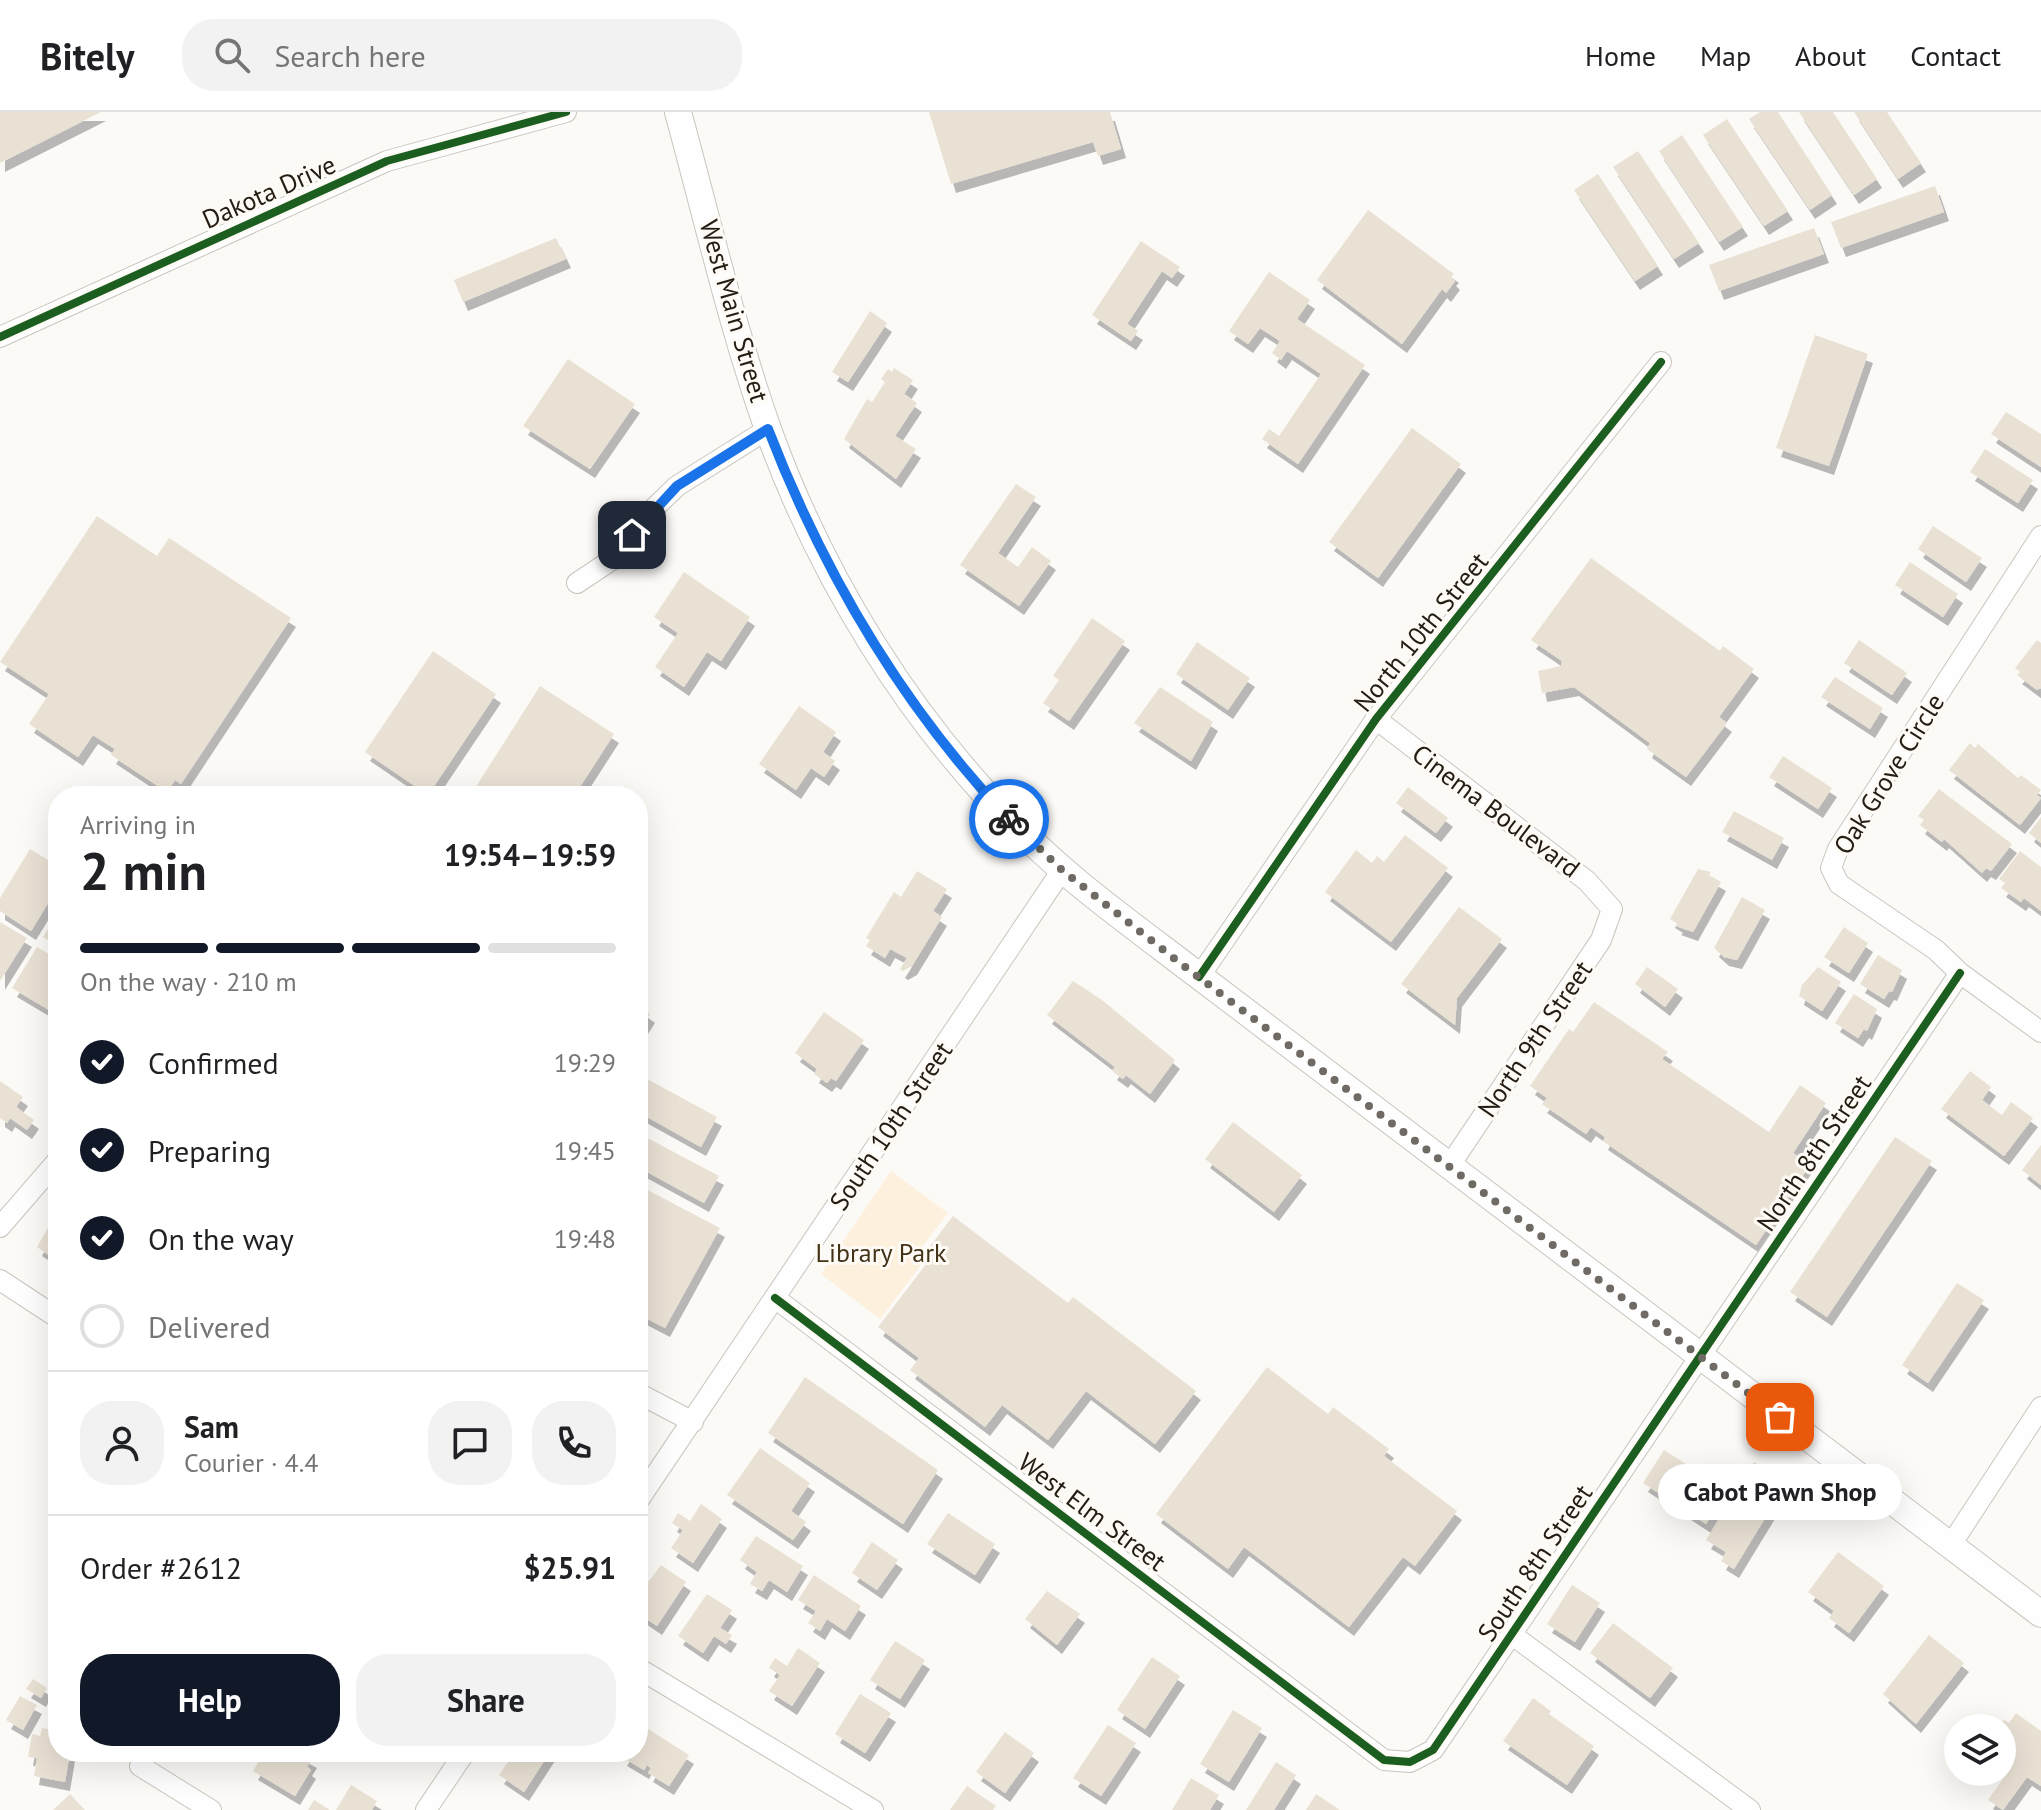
<!DOCTYPE html>
<meta charset="utf-8">
<style>
body{margin:0;font-family:"PT Sans",sans-serif;background:#f2f2f2;color:#202124;height:100vh;display:flex;flex-direction:column;font-size:30px;white-space:nowrap}
*{box-sizing:border-box;margin:0}
p{font-size:26px;color:#757577}
.icon{flex:none;width:44px;height:44px;fill:none;stroke:currentColor;stroke-width:2;stroke-linecap:round;stroke-linejoin:round}
.map{position:relative;flex:1;overflow:hidden}
.side{position:absolute;left:48px;top:674px;width:600px;height:976px;display:flex;flex-direction:column;background:#fff;border-radius:32px;box-shadow:0 8px 32px #0002}
.side>*{flex:none}
.tools{position:absolute;left:1944px;top:1602px;display:grid;gap:16px}
.tools a{display:grid;place-items:center;width:72px;height:72px;border-radius:50%;background:#fff;box-shadow:0 8px 32px #0002;font-size:40px}
.pin{position:absolute;display:grid;place-items:center;width:68px;height:68px;color:#fff;margin:-34px;border-radius:16px;box-shadow:0 4px 12px #0006}
.courier{position:absolute;display:grid;place-items:center;width:80px;height:80px;margin:-40px;border:6px solid #1a73e8;border-radius:50%;background:#fff;color:#222;box-shadow:0 2px 10px #0007}
.bubble{position:absolute;height:56px;border-radius:28px;background:#fff;box-shadow:0 8px 32px #0002;font-size:26px;font-weight:600;line-height:56px;text-align:center}
.summary em{font-style:normal;font-weight:600}
.summary div{display:flex;flex-direction:column-reverse}
.summary{display:flex;align-items:center;justify-content:space-between;height:136px;padding:0 32px}
h1{font-size:52px;font-weight:600;line-height:60px}
.bar{display:grid;grid-template-columns:repeat(4,1fr);gap:12px 8px;align-content:center;height:96px;padding:0 32px}
.bar i{height:10px;border-radius:6px;background:#e0e0e0}
.bar .on{background:#111827}
.bar p{grid-column:span 4}
.line{display:flex;align-items:center;gap:20px;padding:0 32px;border-top:2px solid #e0e0e0}
.line div{flex:1}
.round{display:grid;place-items:center;flex:none;width:84px;height:84px;border-radius:32px;background:#f2f2f2}
ol{padding:0 32px;list-style:none}
li{display:flex;align-items:center;gap:24px;height:88px}
li p{margin-inline-start:auto}
li .icon{padding:8px;border-radius:50%;background:#111827;color:#fff;stroke-width:4}
li:last-child{color:#757577}
li i{width:44px;height:44px;border:4px solid #e0e0e0;border-radius:50%}
.action{display:flex;gap:16px;margin-top:auto;padding:16px 32px}
.action a{flex:1;height:92px;border-radius:32px;background:#111827;color:#fff;font-size:32px;font-weight:600;line-height:92px;text-align:center}
.action a+a{background:#f2f2f2;color:#202124}
header{display:flex;align-items:center;gap:48px;box-sizing:border-box;height:112px;padding:0 40px;background:#fff;border-bottom:2px solid #e0e0e0}
header strong{font-size:38px}
nav{display:flex;gap:44px;margin-inline-start:auto;font-size:28px}
.search{width:560px;height:72px;background:#f2f2f2;display:flex;align-items:center;gap:20px;box-sizing:border-box;padding:0 28px;border-radius:32px;color:#757577;font-size:30px}
.map>svg:first-child{display:block}
.green{fill:#fdf1dd}
.building{fill:#e9e1d4;filter:url(#shadow)}
.lines{fill:none;stroke-linecap:round;stroke-linejoin:round}
.minor-casing{stroke:#c9c5be;stroke-width:22}
.major-casing{stroke:#c9c5be;stroke-width:28}
.minor{stroke:#fffefe;stroke-width:20}
.major{stroke:#fffefe;stroke-width:26}
.cycleway-casing{stroke:#fefaf5;stroke-width:13}
.cycleway{stroke:#1b5e20;stroke-width:8}
.done{stroke:#6f6a63;stroke-width:8;stroke-dasharray:0 14.4}
.route{stroke:#1a73e8;stroke-width:10}
.labels{text-anchor:middle;stroke-width:6;stroke-linejoin:round;paint-order:stroke}
.street-label{font-size:26px;fill:#231d13;stroke:#fefaf5}
.park-label{font-size:26px;fill:#433317;stroke:#fefaf5}
</style>
<header>
<strong>Bitely</strong>
<div class="search"><svg class="icon" aria-label="search" viewBox="0 0 24 24"><circle cx="10" cy="10" r="6"/><path d="M15 15l6 6"/></svg>Search here</div>
<nav><a>Home</a><a>Map</a><a>About</a><a>Contact</a></nav>
</header>
<div class="map">
<svg width="2041" height="1698" viewBox="0 0 2041 1698">
<defs>
<filter id="shadow"><feDropShadow dx="5" dy="9" stdDeviation="0" flood-color="#0004"/></filter>
</defs>
<rect width="100%" height="100%" fill="#fcfaf7"/>
<path class="green" d="M891,1059L948,1101L922,1135L926,1140L921,1146L924,1149L880,1207L821,1162Z"/>
<path class="building" d="M0,0H101L0,51Z
M929,0H1110L1121,37L1098,44L1093,30L951,72Z
M1760,0H1778L1832,83L1810,98L1749,7Z
M1799,0H1833L1877,67L1854,83Z
M1854,0H1887L1921,51L1898,67Z
M1727,7L1788,99L1764,114L1703,23Z
M1682,23L1743,115L1719,130L1659,39Z
M1638,39L1699,131L1674,147L1613,55Z
M1598,62L1658,154L1635,169L1574,78Z
M1935,74L1944,100L1841,136L1831,110Z
M1368,98L1454,162L1451,165L1455,169L1446,181L1442,177L1402,232L1317,168Z
M1814,116L1824,142L1719,179L1709,153Z
M556,126L566,147L463,190L454,168Z
M1141,129L1180,155L1172,166L1162,159L1127,212L1138,219L1131,229L1092,203Z
M1269,160L1310,188L1297,207L1365,253L1298,352L1262,327L1269,317L1279,324L1321,262L1287,239L1281,248L1272,241L1280,229L1260,216L1248,232L1229,219Z
M870,199L887,211L848,270L832,260Z
M1815,223L1868,242L1829,354L1776,336Z
M568,247L635,292L590,357L523,314Z
M894,256L913,268L904,282L917,291L895,324L916,337L896,367L844,327L867,287L872,290L885,270L881,267L888,257L892,260Z
M2006,300L2041,322V355L1991,322Z
M1412,316L1461,352L1378,466L1329,430Z
M1985,337L2033,368L2018,391L1970,360Z
M1016,372L1036,385L998,441L1018,455L1032,435L1051,449L1019,494L960,453Z
M97,404L157,444L169,426L291,506L181,672L175,668L167,680L111,643L115,637L93,623L78,645L29,612L49,582L0,550Z
M1933,414L1982,446L1966,470L1918,437Z
M1591,446L1720,539L1723,534L1754,557L1719,605L1727,611L1686,665L1647,637L1650,631L1574,575L1542,581L1538,559L1561,554L1562,549L1531,528Z
M1910,450L1958,482L1943,505L1895,473Z
M684,460L750,505L721,549L707,540L684,575L655,555L678,521L654,505Z
M1092,506L1125,529L1069,609L1043,591L1059,568L1053,564Z
M1859,528L1907,561L1892,583L1844,551Z
M2037,528L2041,531V576L2037,578L2017,563L2020,560L2015,556Z
M1197,530L1250,566L1228,598L1176,562Z
M433,539L496,582L428,683L365,640Z
M1835,565L1883,596L1870,617L1821,585Z
M540,574L614,622L574,684H470Z
M1160,575L1213,610L1191,649L1134,611Z
M799,594L836,620L823,640L835,649L824,665L811,656L796,678L759,652Z
M1970,631L1975,636L1978,632L2018,666L2021,663L2041,678L2037,683L2041,686L2020,713L1949,658Z
M1783,644L1832,676L1818,697L1769,665Z
M1408,675L1448,706L1436,721L1396,691Z
M1939,677L2012,732L1991,759L1986,756L1982,761L1944,727L1942,730L1920,713L1924,708L1918,704Z
M1734,699L1784,726L1772,748L1722,720Z
M2041,705V731L2029,721Z
M1405,723L1448,756L1391,830L1325,780L1356,738L1372,751L1377,744L1384,750Z
M30,737L58,754V775L31,819L0,799V786Z
M2020,739L2041,755V799L2024,786L2021,790L2001,776L2005,771L1999,767Z
M1698,757L1711,760L1709,763L1721,770L1693,820L1676,814L1678,812L1670,807Z
M917,759L947,777L933,799L942,805L912,854L903,859L900,857L907,846L890,837L885,846L866,834L870,828L866,826L894,780L901,785Z
M1742,785L1765,798L1737,848L1724,845L1714,836Z
M1459,795L1502,827L1457,886L1455,913L1401,872Z
M58,801V834L43,825Z
M0,810L27,826L0,869Z
M1844,815L1868,831L1849,861L1824,845Z
M37,835L58,847V884L49,898L12,876Z
M1878,843L1902,858L1892,880L1889,879L1884,887L1860,872Z
M1647,855L1678,877L1665,895L1635,872Z
M1818,855L1841,870L1822,899L1799,884L1802,873Z
M1073,869L1102,888L1175,948L1150,982L1126,963L1123,967L1112,959L1115,955L1047,903Z
M1854,882L1877,897L1867,919L1864,917L1858,926L1835,911Z
M1594,890L1668,940L1662,947L1769,1020L1800,973L1826,991L1793,1041L1810,1053L1756,1133L1603,1029L1605,1025L1591,1015L1586,1022L1542,992L1547,986L1530,974L1569,917L1573,920Z
M638,893L650,902L638,921Z
M824,900L864,928L836,969L831,966L827,971L814,962L817,957L795,941Z
M1970,959L1991,975L1982,988L2002,1003L2011,990L2033,1006L2004,1044L1941,997Z
M638,962L717,1005L701,1035L638,1000Z
M0,969L23,985L16,995L34,1008L27,1018L10,1006L7,1011L0,1006Z
M1233,1010L1302,1063L1274,1100L1205,1047Z
M638,1021L719,1064L704,1091L638,1055Z
M1895,1025L1932,1049L1827,1205L1790,1180Z
M2041,1033V1073L2022,1058Z
M638,1073L720,1116L665,1216L638,1202Z
M58,1098V1141L52,1138L49,1143L37,1135Z
M953,1104L1068,1191L1073,1185L1196,1279L1155,1332L1086,1279L1048,1328L1002,1293L985,1315L910,1258L919,1246L878,1215L927,1151L921,1146Z
M1957,1171L1984,1188L1928,1271L1902,1253Z
M1267,1255L1328,1302L1333,1295L1389,1337L1384,1344L1457,1399L1415,1454L1403,1445L1349,1515L1244,1435L1228,1457L1156,1402Z
M805,1265L938,1358L903,1412L768,1321Z
M760,1336L810,1371L791,1399L806,1410L793,1428L727,1383Z
M1664,1338L1727,1378L1706,1412L1643,1371Z
M1754,1350L1787,1370L1734,1457L1721,1449L1726,1440L1706,1428Z
M701,1392L722,1407L693,1451L671,1436L683,1418L672,1411L678,1401L690,1409Z
M948,1401L995,1432L975,1463L927,1432Z
M756,1424L803,1454L787,1480L769,1468L762,1479L750,1472L757,1460L740,1448Z
M872,1430L898,1448L877,1478L852,1461Z
M1838,1440L1884,1474L1849,1521L1829,1506L1834,1499L1808,1480Z
M661,1453L686,1470L657,1514L638,1501V1486L643,1479L638,1476V1462L649,1469Z
M814,1463L861,1494L845,1519L827,1507L820,1519L808,1511L816,1499L798,1488Z
M1572,1473L1600,1491L1575,1530L1547,1512Z
M1047,1479L1080,1502L1057,1533L1025,1507Z
M707,1482L732,1498L720,1516L732,1523L726,1532L714,1524L703,1541L678,1524Z
M1613,1511L1673,1556L1650,1586L1590,1541Z
M1929,1523L1964,1551L1916,1612L1883,1582Z
M895,1529L925,1548L900,1587L870,1568Z
M798,1536L820,1551L792,1594L769,1579L780,1563L769,1556L775,1546L787,1554Z
M1152,1545L1180,1564L1145,1617L1117,1598Z
M33,1567L47,1576L41,1586L26,1577Z
M860,1582L891,1601L865,1641L835,1622Z
M20,1584L37,1593L23,1618L6,1608Z
M1533,1586L1551,1599L1549,1602L1594,1634L1567,1673L1503,1629Z
M1233,1598L1262,1616L1229,1670L1200,1652Z
M2016,1601L2041,1619V1674L2027,1665L2003,1698L1988,1688L2012,1654L2002,1647V1616H1997L2004,1608L2009,1611Z
M642,1613L689,1643L669,1674L648,1661L651,1656L647,1653L644,1658L622,1645L625,1640H638V1620Z
M1108,1613L1136,1631L1101,1684L1073,1666Z
M42,1616L58,1619V1640H70L65,1670L34,1664L37,1646L28,1645L32,1622L40,1624Z
M1005,1620L1034,1641L1005,1681L976,1660Z
M264,1640L285,1643L299,1640L312,1647L307,1655L311,1658L295,1684L253,1659Z
M515,1640H550L524,1680L499,1663Z
M1276,1650L1296,1663L1274,1698H1246Z
M1191,1666L1219,1683L1210,1698H1172Z
M351,1673L377,1689L372,1698H336Z
M967,1674L996,1694L993,1698H950Z
M70,1682L85,1698H53Z
M1316,1682L1340,1698H1306Z
M314,1688L330,1698H308Z"/>
<g class="lines">
<g class="minor-casing">
<path id="minor" d="M0,225L387,49L566,0
M2041,424L1838,737L1831,756L1839,772L1936,838L1960,861L2041,920
M577,471L613,447L650,400L677,374L768,317
M1376,607L1587,769L1612,797L1601,828L1450,1053
M1199,865L1376,607L1661,250
M0,1115L58,1048
M0,1168L58,1206
M775,1186L1384,1648L1410,1650L1433,1638L1960,861
M638,1281L693,1310
M638,1389L1062,758
M1950,1434L2041,1295
M1511,1522L1750,1698
M638,1556L873,1698
M140,1654L211,1698
M426,1698L465,1640"/>
</g>
<g class="major-casing">
<path id="major" d="M678,0C707,106 732,216 769,320C822,466 908,606 1018,716C1062,761 1112,798 1162,836L2041,1502"/>
</g>
<use href="#minor" class="minor"/>
<use href="#major" class="major"/>
<g class="cycleway-casing">
<path id="cycleway" d="M0,225L387,49L566,0
M1199,865L1376,607L1661,250
M775,1186L1384,1648L1410,1650L1433,1638L1960,861"/>
</g>
<use href="#cycleway" class="cycleway"/>
</g>
<g class="lines">
<path class="done" d="M1009,707L1062,758L1180,851L1780,1305"/>
<path class="route" d="M632,423L677,374L768,317C824,462 902,594 1009,707"/>
</g>
<g class="labels">
<g class="street-label">
<text transform="translate(269 80) rotate(-24)" y="9">Dakota Drive</text>
<text transform="translate(734 199) rotate(74)" y="9">West Main Street</text>
<text transform="translate(1421 520) rotate(-51)" y="9">North 10th Street</text>
<text transform="translate(1889 662) rotate(-58)" y="9">Oak Grove Circle</text>
<text transform="translate(1496 699) rotate(37)" y="9">Cinema Boulevard</text>
<text transform="translate(1535 927) rotate(-56)" y="9">North 9th Street</text>
<text transform="translate(891 1014) rotate(-56)" y="9">South 10th Street</text>
<text transform="translate(1814 1041) rotate(-56)" y="9">North 8th Street</text>
<text transform="translate(1092 1400) rotate(37)" y="9">West Elm Street</text>
<text transform="translate(1535 1451) rotate(-56)" y="9">South 8th Street</text>
</g>
<g class="park-label">
<text x="881" y="1150">Library Park</text>
</g>
</g>
</svg>
<div class="tools">
<a><svg class="icon" aria-label="layers" viewBox="0 0 24 24"><path d="M12 4l9 5-9 5-9-5zM3 14l9 5 9-5"/></svg></a>
</div>
<div class="pin" style="left:1780px;top:1305px;background:#ea580c"><svg class="icon" aria-label="bag" viewBox="0 0 24 24"><path d="M5 8h14l-1 12H6zM9 8a3 3 0 0 1 6 0"/></svg></div>
<div class="pin" style="left:632px;top:423px;background:#1f2937"><svg class="icon" aria-label="home" viewBox="0 0 24 24"><path d="M3 11l9-7 9 7M6 9v11h12V9"/></svg></div>
<div class="courier" style="left:1009px;top:707px"><svg class="icon" aria-label="bike" viewBox="0 0 24 24"><circle cx="6" cy="16" r="4"/><circle cx="18" cy="16" r="4"/><path d="M6 16l4-8h5l3 8M10 8l3 8H6M13 5h3"/></svg></div>
<div class="bubble" style="left:1658px;top:1352px;width:244px">Cabot Pawn Shop</div>
<section class="side">
<div class="summary"><div><h1>2 min</h1><p>Arriving in</p></div><em>19:54–19:59</em></div>
<div class="bar"><i class="on"></i><i class="on"></i><i class="on"></i><i></i><p>On the way · 210 m</p></div>
<ol>
<li><svg class="icon" aria-label="check" viewBox="0 0 24 24"><path d="M5 12l5 5 9-10"/></svg>Confirmed<p>19:29</p></li>
<li><svg class="icon" aria-label="check" viewBox="0 0 24 24"><path d="M5 12l5 5 9-10"/></svg>Preparing<p>19:45</p></li>
<li><svg class="icon" aria-label="check" viewBox="0 0 24 24"><path d="M5 12l5 5 9-10"/></svg>On the way<p>19:48</p></li>
<li><i></i>Delivered</li>
</ol>
<div class="line" style="height:144px"><a class="round"><svg class="icon" aria-label="person" viewBox="0 0 24 24"><circle cx="12" cy="8" r="4"/><path d="M4 21q1-7 8-7t8 7"/></svg></a><div><b>Sam</b><p>Courier · 4.4</p></div><a class="round"><svg class="icon" aria-label="chat" viewBox="0 0 24 24"><path d="M4 5h16v11H9l-5 4z"/></svg></a><a class="round"><svg class="icon" aria-label="phone" viewBox="0 0 24 24"><path d="M5 4h4l2 5-3 2q2 4 5 5l2-3 5 2v4C11 20 4 13 5 4z"/></svg></a></div>
<div class="line" style="height:104px"><div>Order #2612</div><b>$25.91</b></div>
<div class="action"><a>Help</a><a>Share</a></div>
</section>
</div>
